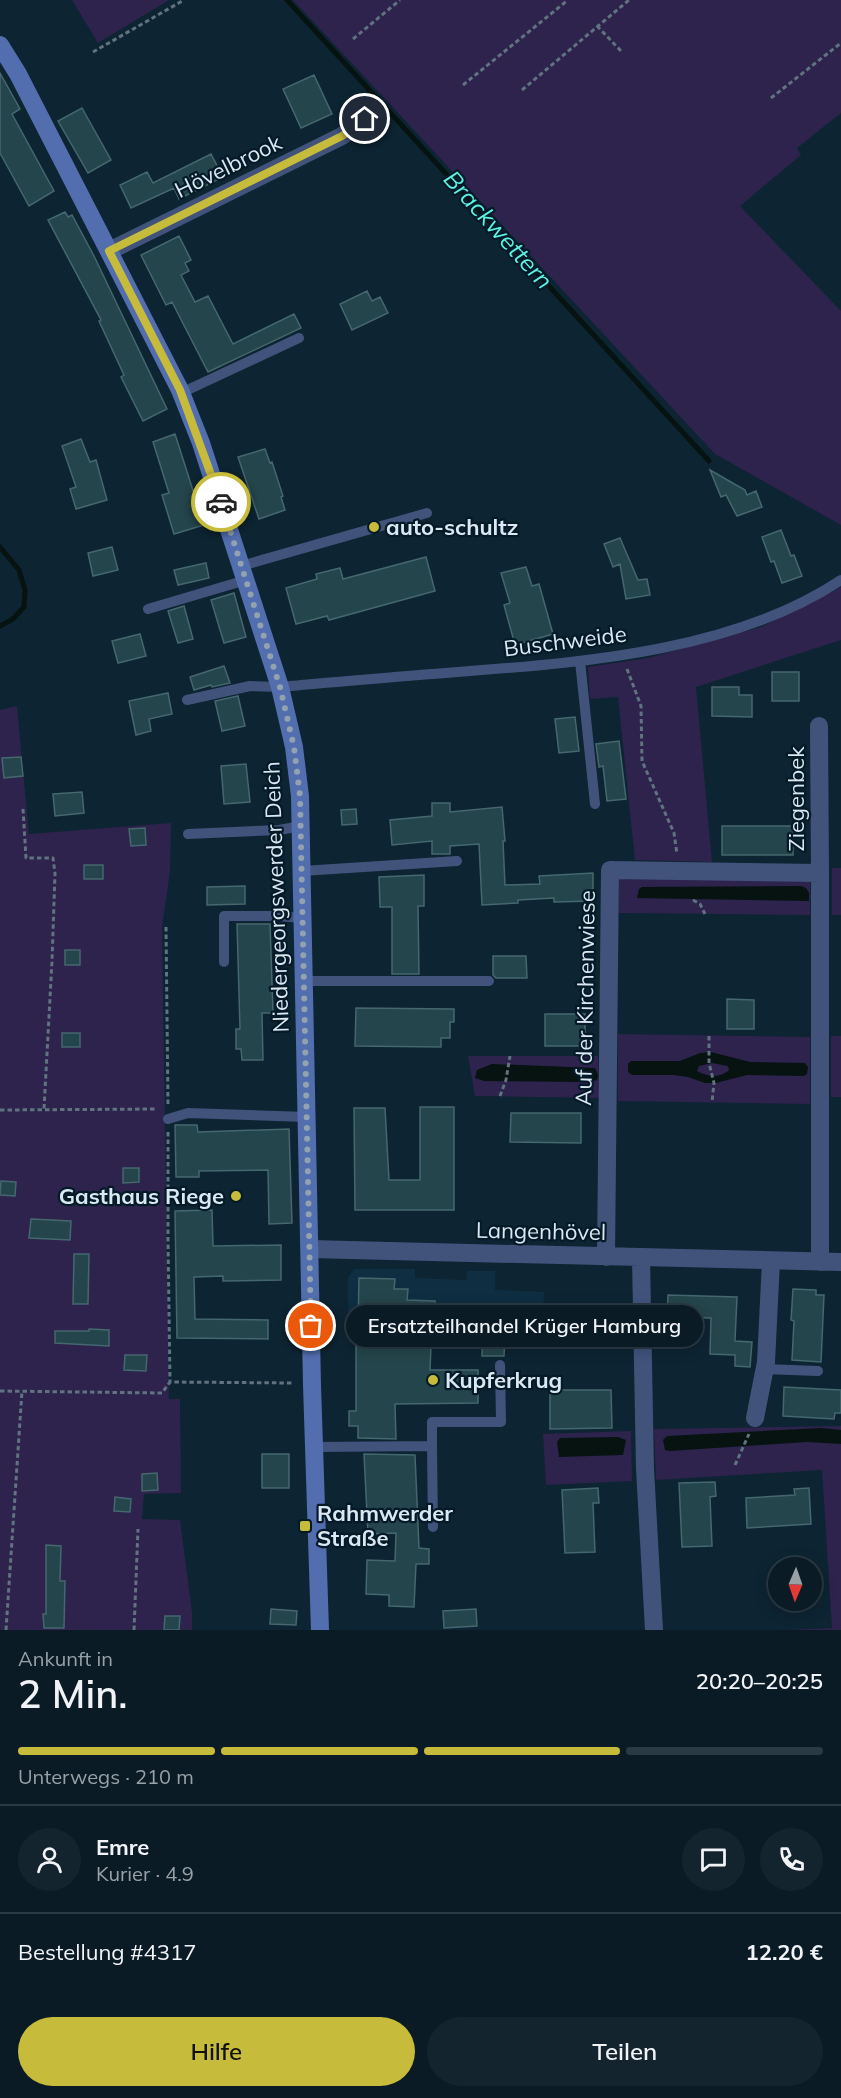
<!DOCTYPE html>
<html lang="de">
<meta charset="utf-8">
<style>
body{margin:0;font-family:Mulish,sans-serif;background:#13242e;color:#f1f3f6;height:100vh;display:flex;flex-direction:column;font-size:22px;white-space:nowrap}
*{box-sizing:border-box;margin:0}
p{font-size:20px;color:#99a1a7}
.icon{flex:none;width:33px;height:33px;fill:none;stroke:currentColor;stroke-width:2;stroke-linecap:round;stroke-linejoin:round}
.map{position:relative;height:1630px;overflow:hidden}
.panel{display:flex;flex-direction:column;background:#0a1b26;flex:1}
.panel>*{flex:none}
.needle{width:39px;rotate:182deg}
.buttons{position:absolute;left:768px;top:1557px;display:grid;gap:12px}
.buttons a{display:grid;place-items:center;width:54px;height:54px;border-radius:50%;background:#0a1b26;box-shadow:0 3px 15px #0003,0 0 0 2px #2a3943;font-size:30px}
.pin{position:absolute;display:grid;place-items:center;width:51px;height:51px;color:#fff;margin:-26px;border:3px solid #fff;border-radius:50%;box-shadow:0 2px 6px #0007}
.courier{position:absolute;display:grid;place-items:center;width:60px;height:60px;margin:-30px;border:4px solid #c7bb3c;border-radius:50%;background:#fff;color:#222;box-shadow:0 2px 8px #0007}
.bubble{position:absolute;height:42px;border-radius:21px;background:#0a1b26;box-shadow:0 3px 15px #0003,0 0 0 2px #2a3943;font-size:20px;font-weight:600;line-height:42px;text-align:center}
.head em{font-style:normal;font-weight:600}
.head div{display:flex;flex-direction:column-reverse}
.head{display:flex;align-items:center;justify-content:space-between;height:102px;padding:0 18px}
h1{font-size:39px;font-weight:600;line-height:45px}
.bar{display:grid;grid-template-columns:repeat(4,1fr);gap:9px 6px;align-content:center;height:72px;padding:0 18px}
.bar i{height:8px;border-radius:4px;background:#2a3943}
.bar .selected{background:#c7bb3c}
.bar p{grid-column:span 4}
.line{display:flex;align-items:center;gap:15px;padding:0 18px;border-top:2px solid #2a3943}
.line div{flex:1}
.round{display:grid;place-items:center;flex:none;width:63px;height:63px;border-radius:32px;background:#13242e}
.button{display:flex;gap:12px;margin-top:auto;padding:12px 18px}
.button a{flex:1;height:69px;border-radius:36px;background:#c7bb3c;color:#111;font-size:24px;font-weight:600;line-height:69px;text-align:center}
.button a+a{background:#13242e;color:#f1f3f6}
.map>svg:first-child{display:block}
.built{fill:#0f2e41}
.green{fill:#2d234c}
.water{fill:#061311;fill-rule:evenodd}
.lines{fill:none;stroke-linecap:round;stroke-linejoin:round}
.stream{stroke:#061311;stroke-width:5}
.building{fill:#24454b;stroke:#45676e;stroke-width:1.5}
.path{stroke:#60737f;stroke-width:3;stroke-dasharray:4.5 3;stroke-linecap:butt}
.lane{stroke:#41537b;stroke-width:10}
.street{stroke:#41537b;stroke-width:18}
.secondary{stroke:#526eaf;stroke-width:18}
.done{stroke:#92a3af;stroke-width:6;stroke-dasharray:0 10.8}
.route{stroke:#c7bb3c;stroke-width:8}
.poi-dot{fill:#c7bb3c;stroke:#041a28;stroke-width:2}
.labels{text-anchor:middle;stroke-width:4.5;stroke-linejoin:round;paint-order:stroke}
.street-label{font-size:22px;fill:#dae8f2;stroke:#041a28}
.poi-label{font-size:22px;font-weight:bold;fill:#dae8f2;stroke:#041a28;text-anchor:start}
.water-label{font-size:24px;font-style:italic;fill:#5df1e1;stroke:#041a28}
</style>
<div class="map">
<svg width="841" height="1630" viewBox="0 0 841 1630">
<rect width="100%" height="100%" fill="#0d2432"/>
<path class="built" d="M354,1269H415V1278L466,1280L467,1271H495V1290L544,1292L543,1315H348V1277Z"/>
<path class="green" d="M72,0H169L98,43Z
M293,0H841V113L797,148L801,155L740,206L841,311V525L715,454Z
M841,587V640L696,687L712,862L635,860L618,697L590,699L588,667L648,658L761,627Z
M17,706L29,834L171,823L170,871L162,928L169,1399H180L181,1493L144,1494L142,1519L180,1520L192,1612V1630H0V710Z
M832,868H841V915H832Z
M619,879L810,880V915L619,913Z
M618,1034L810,1037V1104L618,1101Z
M831,1036H841V1097H831Z
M468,1056H598L599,1098L475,1096Z
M841,1426V1630H788L832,1628L822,1470L656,1480L654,1429Z
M631,1431L632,1481L546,1485L543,1434Z"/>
<path class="water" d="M801,886L806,888L809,893V901L637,898L639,889L642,887Z
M711,1052L750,1062L805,1063L808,1067L807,1074L804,1076L747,1075L716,1083H705L688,1077L674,1075H632L628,1072V1064L631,1061H680L700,1053ZM712,1063L728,1066L729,1070C721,1078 707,1077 697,1071L699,1066Z
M492,1064L595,1068L598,1075L597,1080L590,1082L484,1081L475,1078L477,1070Z
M821,1428L841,1430V1444L807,1442L670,1451L665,1450L663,1440L667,1436Z
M618,1437L626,1440L623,1455L559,1457L557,1442L560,1438Z"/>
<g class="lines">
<path class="stream" d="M287,0L709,461
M0,547L19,570L25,590L24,607L13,619L0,626"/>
</g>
<path class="building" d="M0,73L20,109L12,114L54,191L29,206L0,153Z
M314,75L332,114L301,128L283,89Z
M82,108L111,160L88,173L58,121Z
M211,154L223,177L179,199L174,188L131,208L120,185L147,172L153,183Z
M65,212L68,217L72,215L94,256L167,409L143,421L121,377L124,375L99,321L101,320L48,220Z
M179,236L191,260L185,263L189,271L181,275L195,302L208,296L233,344L294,314L301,328L208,372L172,302L166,305L141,255Z
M367,291L372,301L380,297L388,313L352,330L340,304Z
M175,434L204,525L174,534L162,495L169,493L153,442Z
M81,439L90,462L96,460L107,500L76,509L70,489L76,487L62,446Z
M265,449L270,463L272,462L283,496L281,497L285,510L259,519L238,457Z
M710,470L745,490L747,495L756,491L762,507L737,516L726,495L721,497Z
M781,530L791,556L794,555L802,576L782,583L774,561L771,562L762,537Z
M620,538L638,580L647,579L650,595L626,599L620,564L613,567L604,544Z
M112,547L118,570L93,576L88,553Z
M426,557L435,591L329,620L327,616L296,624L286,588L317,579L316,574L340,568L343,579Z
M206,563L209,578L178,585L174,570Z
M526,567L532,586L539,584L553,634L515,645L504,605L510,603L501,573Z
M234,593L246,637L224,643L211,600Z
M184,606L193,639L178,643L168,611Z
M140,634L146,656L118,663L112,641Z
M224,666L230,683L212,687L211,685L194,690L190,677Z
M772,672H799V701H772Z
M712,687H739V695H752V717L712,716Z
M168,693L172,714L149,719L151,731L136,735L129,701Z
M238,696L245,726L222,731L215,701Z
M575,717L579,751L559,753L555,719Z
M619,741L626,799L607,801L603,766L599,767L596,744Z
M21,757L23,776L4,778L2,758Z
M246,764L250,802L224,804L221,766Z
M82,792L84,813L55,816L53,794Z
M432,803H450V812L502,807L505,841H503L505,885L540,884L539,876L593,873V901L554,902V898L518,900V903L482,905L479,844L450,846V854H432V841L392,845L390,820L432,816Z
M356,809L357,824L342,825L341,810Z
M722,826H793V855H722Z
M145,828L146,845L131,846L129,829Z
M84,865H103V879H84Z
M424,875V906H418L419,974H392V907H380L379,877Z
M245,886V904L207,905V887Z
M237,924H270L273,1013H262L263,1060H242L241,1049H236V1029H240Z
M65,950H80V965H65Z
M493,956H526L527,978H496L493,975Z
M727,999L754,1000V1029H727Z
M356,1008L454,1009V1022H450V1038H441V1047L355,1046Z
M545,1014H585V1046H545Z
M62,1033H80V1047H62Z
M420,1107H454V1210H355L354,1108H385L389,1180H420Z
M511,1113H581V1143L510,1142Z
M175,1125H197L198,1132L289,1129L292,1223L269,1224L268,1170L199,1171V1177H176Z
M123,1168H139V1182L123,1183Z
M1,1181L16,1182L15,1196L0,1195Z
M212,1210L213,1246L281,1245V1280L223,1281V1276L194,1277L195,1319L268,1320V1339L177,1338L175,1211Z
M31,1219L71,1221L70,1240L29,1238Z
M74,1254H89L88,1304H73Z
M359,1278L395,1279L394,1289H408L407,1300L435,1301L434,1315L394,1314V1344L431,1346L430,1370H478V1403L395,1404L396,1439L358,1438V1426H349V1411H356V1325H358Z
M793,1289L816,1290V1295H824L821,1362L792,1360L794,1321L791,1320Z
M668,1295L737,1297L735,1341L752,1342L750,1367L735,1366V1355L710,1354L711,1318L667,1317Z
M483,1318L506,1319L504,1356H482Z
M89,1329L109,1330V1346L55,1343V1331H89Z
M125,1355H147L146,1371L124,1370Z
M784,1387L841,1390V1413H835L834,1419L783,1416Z
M550,1390H611L612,1428L550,1429Z
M262,1454H289V1488H262Z
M364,1454L415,1455L419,1548L429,1549V1564H416L414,1607L389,1606V1595L366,1594L367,1560L395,1561L396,1533L368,1534Z
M157,1473L158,1490L142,1491V1474Z
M715,1482L716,1496L710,1497L712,1546L682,1547L679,1483Z
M598,1488L599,1503H593L595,1552L565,1553L562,1490Z
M809,1488L811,1524L747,1528L746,1498L795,1495L794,1489Z
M115,1497L131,1499L130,1512L114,1511Z
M46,1545L61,1546L60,1581H65L64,1628H44L43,1614H46Z
M271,1609L297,1611L296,1625L270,1624Z
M476,1609L477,1626L444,1628L443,1611Z
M165,1616H180L179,1630H164Z"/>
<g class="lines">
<path class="path" d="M597,26L623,53
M353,39L400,0
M93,52L184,0
M463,85L568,0
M522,90L629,0
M771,98L841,43
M627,669L641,706L642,761L674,833L677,854
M23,809L26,858H53L55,873L52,961L44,1109
M693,900L700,904L705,914
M166,927L168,1105
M709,1036V1063L714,1083L712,1102
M500,1096L506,1080L510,1056
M0,1110L157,1109
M168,1132V1240L170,1382
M0,1391L162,1393L170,1382L294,1383
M735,1465L749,1434
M6,1630L22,1391
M134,1630L138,1529"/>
<path class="lane" d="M181,393L299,338
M241,566L427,513
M148,609L246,580
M580,661L595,804
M187,700L250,686L280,687C344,681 407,676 470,671C591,662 738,649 841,580
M188,834L279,830L301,826
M302,871L457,861
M224,962V916H278L303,918
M305,981H489
M168,1119L188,1113L307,1117
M764,1369L818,1371
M432,1446V1422H501L500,1365
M314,1447L432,1446L433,1527"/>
<path class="street" d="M109,251L342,136L365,119
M819,726L820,873
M310,1249L841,1262
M606,1257L610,870L820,873V1262
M641,1258L645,1469L654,1630
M755,1418L766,1362L771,1261"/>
<path class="secondary" d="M0,45L18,74L180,390L201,443L280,687L294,747L300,796L312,1385L320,1630"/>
</g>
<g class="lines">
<path class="done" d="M221,502L280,687L294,747L300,796L311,1326"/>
<path class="route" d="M221,502L180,390L109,251L342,136L365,119"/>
</g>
<g class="poi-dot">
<circle cx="374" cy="527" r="6"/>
<circle cx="236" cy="1196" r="6"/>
<circle cx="433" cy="1380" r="6"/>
<rect x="299" y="1520" width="12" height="12" rx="3"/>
</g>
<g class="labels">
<g class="street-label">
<text transform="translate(228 166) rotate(-26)" y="8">Hövelbrook</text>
<text transform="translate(565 641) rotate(-7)" y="8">Buschweide</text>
<text transform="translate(796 799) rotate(-90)" y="8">Ziegenbek</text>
<text transform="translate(276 897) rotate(-92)" y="8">Niedergeorgswerder Deich</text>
<text transform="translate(585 998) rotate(-89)" y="8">Auf der Kirchenwiese</text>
<text transform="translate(541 1231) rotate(1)" y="8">Langenhövel</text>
</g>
<g class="poi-label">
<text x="386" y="535">auto-schultz</text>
<text x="224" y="1204" text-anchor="end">Gasthaus Riege</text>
<text x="445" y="1388">Kupferkrug</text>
<text x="317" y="1521">Rahmwerder<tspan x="317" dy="25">Straße</tspan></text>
</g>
<g class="water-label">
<text transform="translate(498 230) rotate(48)" y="8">Brackwettern</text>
</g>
</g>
</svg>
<div class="buttons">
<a><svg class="needle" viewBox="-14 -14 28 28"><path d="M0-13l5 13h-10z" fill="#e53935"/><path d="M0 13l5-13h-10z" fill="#99a1a7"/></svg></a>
</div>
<div class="pin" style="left:311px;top:1326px;background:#ea580c"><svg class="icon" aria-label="bag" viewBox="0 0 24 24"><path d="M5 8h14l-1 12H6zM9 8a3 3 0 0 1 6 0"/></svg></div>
<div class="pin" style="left:365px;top:119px;background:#1f2937"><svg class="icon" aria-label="home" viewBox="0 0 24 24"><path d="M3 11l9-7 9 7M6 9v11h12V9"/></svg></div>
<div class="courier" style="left:221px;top:502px"><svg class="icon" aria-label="car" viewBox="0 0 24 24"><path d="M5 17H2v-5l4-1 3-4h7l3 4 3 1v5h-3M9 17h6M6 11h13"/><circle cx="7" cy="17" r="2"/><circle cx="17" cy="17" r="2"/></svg></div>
<div class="bubble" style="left:346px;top:1305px;width:357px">Ersatzteilhandel Krüger Hamburg</div>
</div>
<section class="panel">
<div class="head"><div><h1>2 Min.</h1><p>Ankunft in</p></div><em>20:20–20:25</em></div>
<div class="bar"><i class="selected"></i><i class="selected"></i><i class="selected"></i><i></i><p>Unterwegs · 210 m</p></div>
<div class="line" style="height:108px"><a class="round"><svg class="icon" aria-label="person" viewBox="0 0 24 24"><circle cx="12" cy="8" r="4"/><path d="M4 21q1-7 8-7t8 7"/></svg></a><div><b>Emre</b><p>Kurier · 4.9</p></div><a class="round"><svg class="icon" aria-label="chat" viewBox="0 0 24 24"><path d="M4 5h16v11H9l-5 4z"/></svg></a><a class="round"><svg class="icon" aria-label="phone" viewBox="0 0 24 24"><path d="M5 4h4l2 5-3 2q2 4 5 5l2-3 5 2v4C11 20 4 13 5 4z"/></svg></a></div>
<div class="line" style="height:78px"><div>Bestellung #4317</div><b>12.20 €</b></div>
<div class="button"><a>Hilfe</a><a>Teilen</a></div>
</section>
